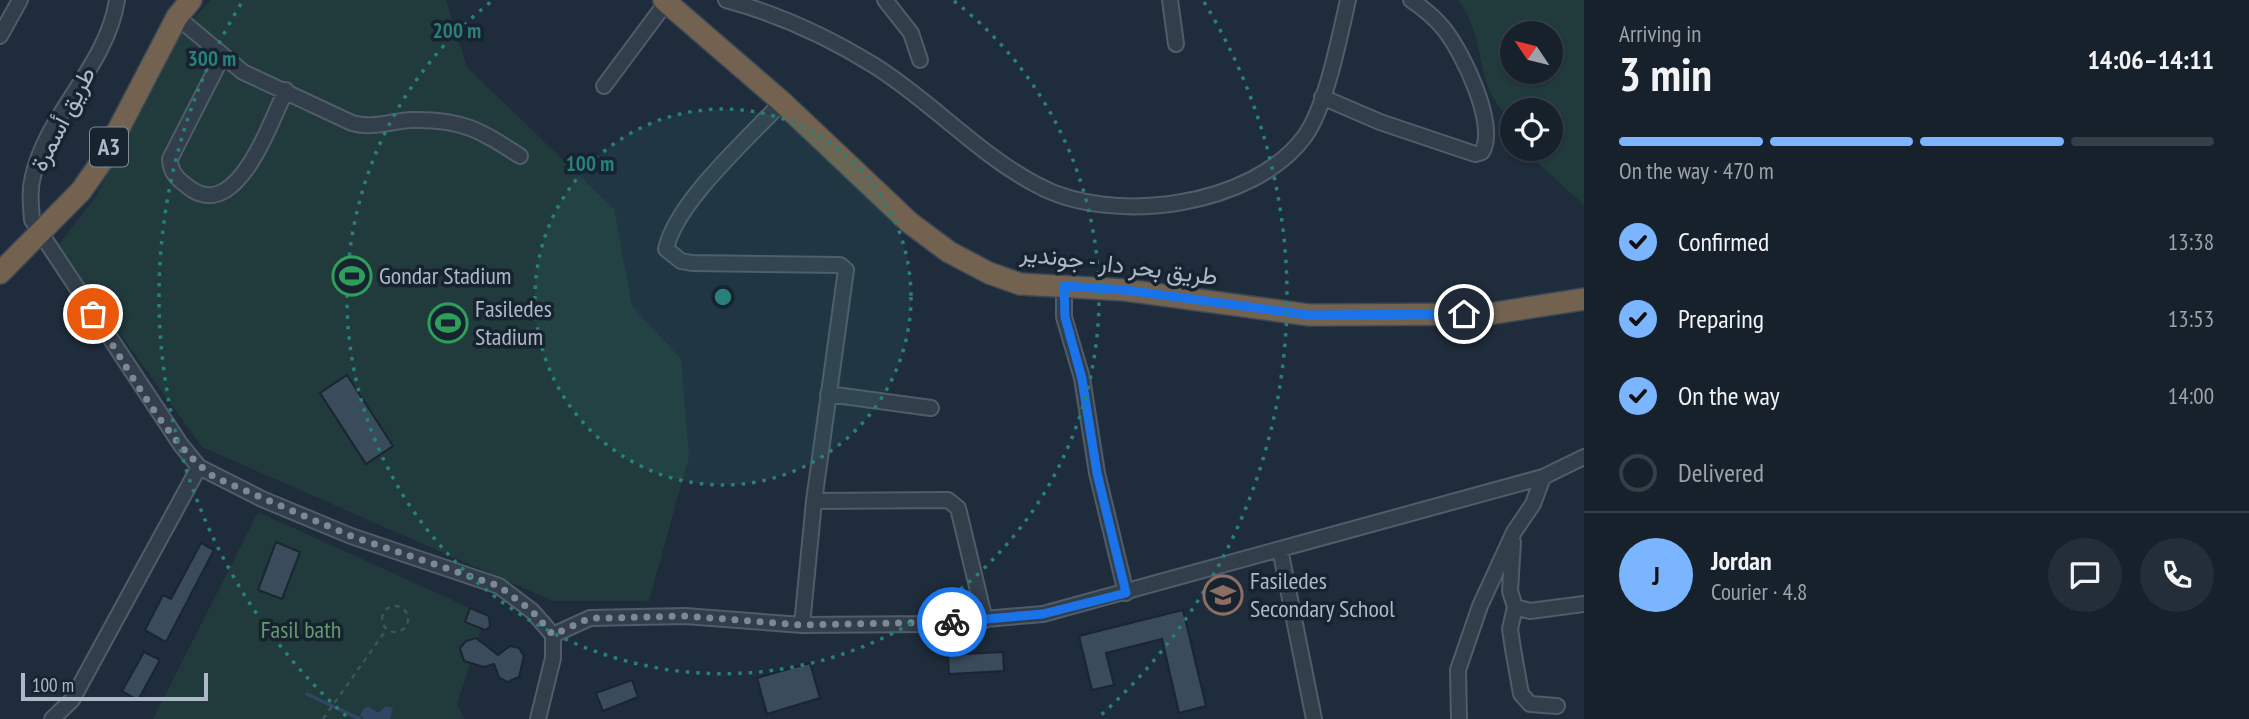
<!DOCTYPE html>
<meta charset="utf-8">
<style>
body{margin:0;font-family:"PT Sans Narrow",Vazirmatn,sans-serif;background:#242e38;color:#f1f3f6;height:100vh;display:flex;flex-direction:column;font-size:26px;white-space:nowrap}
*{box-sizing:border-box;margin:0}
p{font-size:23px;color:#9ea3a9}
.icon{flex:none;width:38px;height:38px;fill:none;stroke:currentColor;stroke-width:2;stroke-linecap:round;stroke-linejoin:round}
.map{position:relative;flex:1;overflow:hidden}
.details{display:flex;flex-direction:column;background:#17212c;width:665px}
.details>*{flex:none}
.needle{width:46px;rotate:305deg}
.buttons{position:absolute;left:1500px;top:21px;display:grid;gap:14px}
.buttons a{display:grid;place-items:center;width:63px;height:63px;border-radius:50%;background:#17212c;box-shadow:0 2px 5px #0004,0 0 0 2px #363e48;font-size:35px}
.scale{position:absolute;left:21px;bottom:18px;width:187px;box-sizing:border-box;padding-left:7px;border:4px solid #adb9c8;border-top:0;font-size:19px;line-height:24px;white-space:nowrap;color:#adb9c8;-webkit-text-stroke:5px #182330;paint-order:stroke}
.pin{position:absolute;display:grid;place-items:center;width:60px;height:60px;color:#fff;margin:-30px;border:4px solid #fff;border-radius:50%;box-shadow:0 2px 7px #0007}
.courier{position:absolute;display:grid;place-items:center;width:70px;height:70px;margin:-35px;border:5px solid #1a73e8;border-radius:50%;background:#fff;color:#222;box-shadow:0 2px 9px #0007}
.overview em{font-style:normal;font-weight:800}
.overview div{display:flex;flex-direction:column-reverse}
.overview{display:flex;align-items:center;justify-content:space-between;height:119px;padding:0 35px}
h1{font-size:46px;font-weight:800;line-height:52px}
.bar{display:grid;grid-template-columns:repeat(4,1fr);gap:10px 7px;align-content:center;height:84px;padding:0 35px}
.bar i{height:9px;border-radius:5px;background:#363e48}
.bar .active{background:#7bb5ff}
.bar p{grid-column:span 4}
.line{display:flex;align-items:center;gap:18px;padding:0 35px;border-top:2px solid #363e48}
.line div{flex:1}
.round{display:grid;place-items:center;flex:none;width:74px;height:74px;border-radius:37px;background:#242e38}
ol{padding:0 35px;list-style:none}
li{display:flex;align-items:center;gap:21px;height:77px}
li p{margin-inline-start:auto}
li .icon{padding:7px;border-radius:50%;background:#7bb5ff;color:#111;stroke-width:4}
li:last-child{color:#9ea3a9}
li i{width:38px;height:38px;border:4px solid #363e48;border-radius:50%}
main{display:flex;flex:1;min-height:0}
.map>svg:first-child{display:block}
.green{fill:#213a3c;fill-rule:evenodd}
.water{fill:#2f4762}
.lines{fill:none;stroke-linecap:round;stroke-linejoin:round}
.stream{stroke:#2f4762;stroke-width:3.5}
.building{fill:#3a4b5b;stroke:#1a2532;stroke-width:2}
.minor-casing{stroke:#505c69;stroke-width:18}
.highway-casing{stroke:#3d4956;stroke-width:24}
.path{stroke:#3b5656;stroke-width:2.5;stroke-dasharray:5 5;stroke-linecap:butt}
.minor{stroke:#333e4b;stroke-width:14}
.highway{stroke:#72624f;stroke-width:21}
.done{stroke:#7b8897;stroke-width:7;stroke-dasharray:0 12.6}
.route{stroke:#1a73e8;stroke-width:9}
.ring{fill:none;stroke:#27807c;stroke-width:3.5;stroke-dasharray:3.5 7}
.labels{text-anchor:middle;stroke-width:7;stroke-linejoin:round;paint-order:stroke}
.shield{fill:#182330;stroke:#808c9a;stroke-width:2}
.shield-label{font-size:23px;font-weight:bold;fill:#adb9c8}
.street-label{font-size:24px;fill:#adb9c8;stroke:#182330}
.poi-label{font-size:24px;fill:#adb9c8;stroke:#182330;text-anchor:start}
.park-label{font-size:24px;fill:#629b6c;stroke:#182330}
.centre{fill:#27807c;stroke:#182330;stroke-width:3.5}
.ring-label{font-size:21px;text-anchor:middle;font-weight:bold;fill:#27807c;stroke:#182330;stroke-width:7;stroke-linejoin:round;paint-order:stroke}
</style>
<main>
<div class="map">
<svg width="1584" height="719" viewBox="0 0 1584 719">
<rect width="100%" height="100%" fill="#1f2c3b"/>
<path class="green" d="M211,0H446L467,67L614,209L632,306L681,359L689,457L649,601H553L202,447L57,247L96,196L174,39Z
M1458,0H1584V205L1540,165L1529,149H1550V110H1512V124C1504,113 1493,100 1488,87C1478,58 1478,26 1458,0ZM1512,33H1550V72H1512Z
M258,512L470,608L465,622L481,629L477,641H466L460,648L461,657L470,664L457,705L465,719H153Z"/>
<path class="water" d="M386,706L393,708L390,719H363L360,715L364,708L369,707L378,713Z"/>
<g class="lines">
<path class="stream" d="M307,694L360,719"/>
</g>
<path class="building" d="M347,375L393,446L366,464L320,393Z
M276,542L300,552L282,599L258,590Z
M201,543L214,550L166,642L145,630L163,595L171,599Z
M470,608L489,616L490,627L485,630L465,622Z
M1183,610L1206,706L1179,713L1162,639L1106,653L1114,685L1092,690L1079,636Z
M476,638L498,655L510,646L519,648L524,656L519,677L507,682L499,677L494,664L484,667L464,661L460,648L466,641Z
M144,652L160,660L138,700L122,691Z
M1003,652L1004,671L949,674L948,655Z
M810,663L820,698L767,714L757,678Z
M632,680L638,697L603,711L596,693Z"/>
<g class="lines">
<g class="minor-casing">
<path id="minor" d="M117,0C107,66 47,113 33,176C29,191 31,205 32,220L181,445L199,467L262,499L351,536L499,586L532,611L553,635
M726,0C778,14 830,38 875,66C932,102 978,154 1037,185C1112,226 1253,207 1305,136C1326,107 1340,35 1348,0
M885,0L911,33L920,60
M1170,0L1176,44
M177,17L243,72L352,123C373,129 391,121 412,120C462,119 480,130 520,156
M0,36L20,0
M222,57L170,159C170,174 180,181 191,189C238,221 271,120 286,90
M604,86L668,0
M1322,97L1380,122L1475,154L1482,152C1498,125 1463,53 1444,29C1435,18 1423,8 1411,0
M782,102C749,138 676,202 666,249L681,261L692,263L840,265L846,270L814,501L802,625
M1064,286V317L1082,378L1097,473L1126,593
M828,394L931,408
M814,501L948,500L958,508L985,620
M1513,542L1510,591L1515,607L1530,611L1584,604
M1280,549L1314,719
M1515,607L1510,629L1513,649L1521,694L1530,704L1557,706
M553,635L590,618L685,616L802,625L926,624L1043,614L1543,477L1584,457
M52,719L72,700L199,467
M538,719L553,658V635
M1459,719L1458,670L1480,606L1514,532L1533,504L1543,477"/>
</g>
<g class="highway-casing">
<path id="highway" d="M664,0L782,102L910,223L949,252L989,273L1020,284L1125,290L1309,315L1489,314L1584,299
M0,273L81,191L102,161L177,17L191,0"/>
</g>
<path class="path" d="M382 619a13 13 0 1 1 26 0a13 13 0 1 1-26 0Z
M323,719L386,630"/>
<use href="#minor" class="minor"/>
<use href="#highway" class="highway"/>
</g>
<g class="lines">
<path class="done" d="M93,314C125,362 169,448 216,478L351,536L499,586L532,611L553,635L590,618H611L685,616L802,625L952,622"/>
<path class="route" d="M952,622L1043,614L1126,593L1097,473L1082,379L1065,317L1064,286L1125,290L1309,315L1464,314"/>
</g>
<circle cx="723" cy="297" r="188" fill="#27807c" fill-opacity=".12"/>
<g class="ring">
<circle cx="723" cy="297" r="188"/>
<path d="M954 1A376 376 0 1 1 492 1"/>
<path d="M346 716A564 564 0 0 1 242 2M1204 2A564 564 0 0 1 1100 716"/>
</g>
<defs>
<g id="stadium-ring" transform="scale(2.0125)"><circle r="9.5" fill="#182330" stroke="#2e9e5b" stroke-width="1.5"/><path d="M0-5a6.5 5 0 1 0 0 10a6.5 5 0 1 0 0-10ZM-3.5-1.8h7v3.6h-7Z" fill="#2e9e5b"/></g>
<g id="school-ring" transform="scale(2.0125)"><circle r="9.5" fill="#182330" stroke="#8d6e63" stroke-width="1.5"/><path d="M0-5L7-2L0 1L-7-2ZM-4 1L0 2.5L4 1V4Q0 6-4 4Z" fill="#8d6e63"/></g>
</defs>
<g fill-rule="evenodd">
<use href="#stadium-ring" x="352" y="276"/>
<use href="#stadium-ring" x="448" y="323"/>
<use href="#school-ring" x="1223" y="595"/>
</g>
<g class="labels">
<rect class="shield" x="90" y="127.5" width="38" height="39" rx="5"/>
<g class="shield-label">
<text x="109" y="155">A3</text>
</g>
<g class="street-label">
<text transform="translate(63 119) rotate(-63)" y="8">طريق أسمرة</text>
<text transform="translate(1119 265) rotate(7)" y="8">طريق بحر دار - جوندير</text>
</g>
<g class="poi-label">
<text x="379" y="284">Gondar Stadium</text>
<text x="475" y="317">Fasiledes<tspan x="475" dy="28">Stadium</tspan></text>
<text x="1250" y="589">Fasiledes<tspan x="1250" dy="28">Secondary School</tspan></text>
</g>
<g class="park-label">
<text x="301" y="638">Fasil bath</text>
</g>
</g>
<circle cx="723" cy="297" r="10" class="centre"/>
<g class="ring-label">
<text x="457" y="38">200 m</text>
<text x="212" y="66">300 m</text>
<text x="590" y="171">100 m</text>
</g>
</svg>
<div class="buttons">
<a><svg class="needle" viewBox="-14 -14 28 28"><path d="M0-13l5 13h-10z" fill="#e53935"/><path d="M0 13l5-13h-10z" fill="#9ea3a9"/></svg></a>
<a><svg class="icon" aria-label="locate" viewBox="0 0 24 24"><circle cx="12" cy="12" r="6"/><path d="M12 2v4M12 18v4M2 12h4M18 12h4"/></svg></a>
</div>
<div class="scale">100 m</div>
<div class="pin" style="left:93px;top:314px;background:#ea580c"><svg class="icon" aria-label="bag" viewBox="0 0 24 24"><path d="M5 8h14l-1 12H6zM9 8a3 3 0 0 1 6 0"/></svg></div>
<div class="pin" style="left:1464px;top:314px;background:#1f2937"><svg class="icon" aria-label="home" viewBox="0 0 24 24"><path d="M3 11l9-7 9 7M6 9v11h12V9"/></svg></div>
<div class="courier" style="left:952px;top:622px"><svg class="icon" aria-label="bike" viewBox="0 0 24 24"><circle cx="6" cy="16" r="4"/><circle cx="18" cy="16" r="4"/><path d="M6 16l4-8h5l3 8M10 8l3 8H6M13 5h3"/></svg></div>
</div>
<section class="details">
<div class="overview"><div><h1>3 min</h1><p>Arriving in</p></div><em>14:06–14:11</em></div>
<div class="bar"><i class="active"></i><i class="active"></i><i class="active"></i><i></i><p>On the way · 470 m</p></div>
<ol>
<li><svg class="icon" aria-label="check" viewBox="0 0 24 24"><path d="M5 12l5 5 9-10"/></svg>Confirmed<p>13:38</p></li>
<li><svg class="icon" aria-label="check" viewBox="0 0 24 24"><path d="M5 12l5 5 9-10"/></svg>Preparing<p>13:53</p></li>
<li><svg class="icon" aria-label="check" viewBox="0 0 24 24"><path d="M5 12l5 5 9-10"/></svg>On the way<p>14:00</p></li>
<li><i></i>Delivered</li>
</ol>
<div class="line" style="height:126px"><b class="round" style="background:#7bb5ff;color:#111">J</b><div><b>Jordan</b><p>Courier · 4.8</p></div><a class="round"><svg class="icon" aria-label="chat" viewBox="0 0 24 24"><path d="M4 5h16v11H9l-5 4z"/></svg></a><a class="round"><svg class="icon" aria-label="phone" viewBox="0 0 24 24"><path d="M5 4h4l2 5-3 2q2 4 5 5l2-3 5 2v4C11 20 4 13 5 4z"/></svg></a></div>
</section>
</main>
